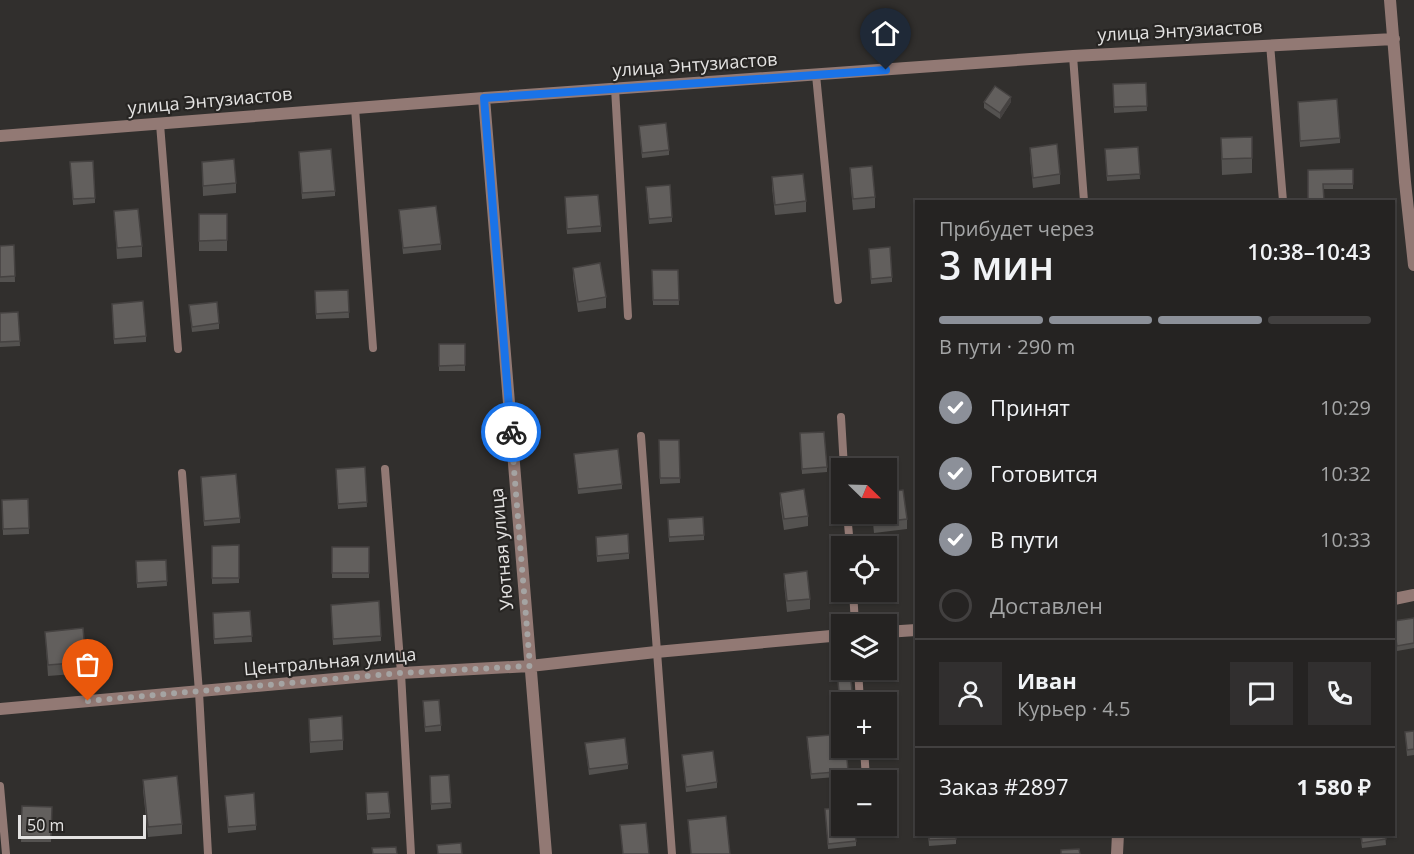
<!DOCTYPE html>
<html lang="ru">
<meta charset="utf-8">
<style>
body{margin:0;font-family:"Open Sans",sans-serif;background:#312f2f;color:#f1f3f6;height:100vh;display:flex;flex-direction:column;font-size:22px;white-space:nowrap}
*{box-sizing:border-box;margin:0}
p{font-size:20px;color:#a3a4a5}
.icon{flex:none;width:33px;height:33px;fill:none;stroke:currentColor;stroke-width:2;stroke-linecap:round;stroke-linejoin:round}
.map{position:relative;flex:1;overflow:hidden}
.drawer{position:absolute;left:915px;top:200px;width:480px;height:636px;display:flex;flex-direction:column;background:#252322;border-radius:0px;box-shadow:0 2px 4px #0004,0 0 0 2px #424040}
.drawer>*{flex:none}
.needle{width:39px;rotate:113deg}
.fabs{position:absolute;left:831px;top:458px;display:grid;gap:12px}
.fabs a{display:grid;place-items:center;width:66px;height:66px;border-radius:0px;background:#252322;box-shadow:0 2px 4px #0004,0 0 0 2px #424040;font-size:30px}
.scale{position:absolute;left:18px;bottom:15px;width:128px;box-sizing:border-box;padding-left:6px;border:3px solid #e4e3e2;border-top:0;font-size:16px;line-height:21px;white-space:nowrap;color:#e4e3e2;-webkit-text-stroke:4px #272523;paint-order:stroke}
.pin{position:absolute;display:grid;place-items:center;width:51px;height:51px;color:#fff;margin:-62px -26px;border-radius:50% 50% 50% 0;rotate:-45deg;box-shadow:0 0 6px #0007}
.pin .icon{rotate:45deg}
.courier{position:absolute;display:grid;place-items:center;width:60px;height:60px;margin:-30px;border:4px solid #1a73e8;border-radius:50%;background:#fff;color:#222;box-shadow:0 2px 8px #0007}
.head em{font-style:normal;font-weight:600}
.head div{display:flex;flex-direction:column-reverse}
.head{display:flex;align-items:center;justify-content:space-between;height:102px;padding:0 24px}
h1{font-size:39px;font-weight:600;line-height:45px}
.bar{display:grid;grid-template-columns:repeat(4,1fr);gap:9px 6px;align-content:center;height:72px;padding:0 24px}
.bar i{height:8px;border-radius:4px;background:#424040}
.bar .on{background:#8c9099}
.bar p{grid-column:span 4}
.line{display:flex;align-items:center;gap:15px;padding:0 24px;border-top:2px solid #424040}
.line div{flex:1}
.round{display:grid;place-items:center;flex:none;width:63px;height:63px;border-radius:0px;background:#312f2f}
ol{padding:0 24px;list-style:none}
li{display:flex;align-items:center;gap:18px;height:66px}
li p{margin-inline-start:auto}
li .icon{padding:6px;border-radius:50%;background:#8c9099;color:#fff;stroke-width:4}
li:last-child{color:#a3a4a5}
li i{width:33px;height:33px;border:3px solid #424040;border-radius:50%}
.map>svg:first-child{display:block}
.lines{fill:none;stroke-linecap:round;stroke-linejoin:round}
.lane{stroke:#927974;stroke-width:8}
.street{stroke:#927974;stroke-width:12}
.wall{fill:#545250}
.shaded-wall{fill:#454241}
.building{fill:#625f5d;stroke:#454241;stroke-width:1.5}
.done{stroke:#a5a4a3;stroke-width:6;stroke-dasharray:0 10.8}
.route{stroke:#1a73e8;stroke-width:8}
.labels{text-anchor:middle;stroke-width:4.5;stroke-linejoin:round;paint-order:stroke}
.street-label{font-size:18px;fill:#e4e3e2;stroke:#272523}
</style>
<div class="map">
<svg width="1414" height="854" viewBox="0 0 1414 854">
<rect width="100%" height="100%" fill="#312f2d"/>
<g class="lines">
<path class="lane" d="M1270,44L1283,201
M1073,56L1084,201
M816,75L838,300
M615,88L628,316
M355,108L373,348
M160,124L178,349
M841,417L844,468
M641,436L672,854
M385,469L401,673L411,854
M182,473L199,692L208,854
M847,513L850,546
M853,591L855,624
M858,669L860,702
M864,747L866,780
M0,786L6,854"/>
<path class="street" d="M1390,0L1405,182L1414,265
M484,98L546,854
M0,136L484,98L1073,56L1394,39
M1394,599L1414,595
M886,632L916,630
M0,709L401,673L530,666L656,652L842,635
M1117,854L1118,834"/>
</g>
<path class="wall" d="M1146,83L1147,111L1114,113L1113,84Z
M984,102H1011L1000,119L984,108Z
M1298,108L1340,138V143L1300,147Z
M639,126L669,150V155L642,158Z
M1221,138L1252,158V173L1222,175Z
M1138,147L1140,179L1107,181L1105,149Z
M1030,148L1060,174V184L1033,188L1030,158Z
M299,157L335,191V196L302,199Z
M70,162L95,198V203L73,205Z
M202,162L236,183V193L203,196Z
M850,168L875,197V208L853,210L850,178Z
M1353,169V189H1323L1308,170Z
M772,177L806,201V212L775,215L772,188Z
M646,193L672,217V222L649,224Z
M565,202L601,226V232L567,234Z
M399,210L441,244V250L403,254Z
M114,211L142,246V257L117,259Z
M199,214H227V251H199Z
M14,245L15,282H0V246Z
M869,249L892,277V282L871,284Z
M573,268L606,297V308L578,312L573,278Z
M652,270H678L679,305H653Z
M348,290L349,318L316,319L315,291Z
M189,305L219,323V329L192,332Z
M112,309L146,336V342L114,344Z
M18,312L20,346L0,347V313Z
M439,344H465V371H439Z
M800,439L827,467V472L802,474Z
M659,440H679L680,483L660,484Z
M574,454L622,484V489L578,494Z
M365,467L367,507L338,509L336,474Z
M201,482L240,518V523L204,526Z
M780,493L808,516V526L784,530L780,503Z
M28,499L29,534L3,535L2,500Z
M872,513H886L907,519V529L874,533Z
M668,519L704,535V540L669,542Z
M596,542L629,553V559L597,562Z
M239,545V583L212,584V546Z
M332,547H369V578H332Z
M166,560L167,586L137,588L136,561Z
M784,574L810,599V609L787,612L784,584Z
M331,610L381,636V641L333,645Z
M250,611L252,642L214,644L213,613Z
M1414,618V648L1397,651L1394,634V621Z
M45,632L86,662V673L48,676Z
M423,706L441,725V731L425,732Z
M309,719L343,740V750L310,753Z
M1414,731V755L1407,756L1405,732Z
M807,742L848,771V776L811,779Z
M585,743L628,764V769L589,775Z
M682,755L717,782V788L686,792Z
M449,775L451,808L431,810L430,776Z
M143,780L182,824V834L148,837L143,790Z
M366,793L390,813V818L367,820Z
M225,796L256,825V830L228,833Z
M22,806L52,807L51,842H21Z
M825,809L856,841V846L828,849Z
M928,834H956V844L929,846Z
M1360,834H1385L1386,845L1362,848Z"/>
<path class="shaded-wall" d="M1011,97V102L1000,119V113Z"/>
<path class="building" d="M1146,83L1147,106L1114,107L1113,84Z
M995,86L1011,97L1000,113L984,102Z
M1337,99L1340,138L1300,141L1298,102Z
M666,123L669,150L642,153L639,126Z
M1252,137V158L1222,159L1221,138Z
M1057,144L1060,174L1033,178L1030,148Z
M1138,147L1140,174L1107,176L1105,149Z
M331,149L335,191L302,193L299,152Z
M234,159L236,183L203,186L202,162Z
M93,161L95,198L73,199L70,162Z
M872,166L875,197L853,199L850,168Z
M1353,169V184H1323L1324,201H1308V170Z
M803,174L806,201L775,205L772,177Z
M670,185L672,217L649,219L646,187Z
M598,195L601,226L567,229L565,197Z
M436,206L441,244L403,248L399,210Z
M138,209L142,246L117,248L114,211Z
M199,214H227V240L199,241Z
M14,245L15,276L0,277V246Z
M890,247L892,277L871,279L869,249Z
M600,263L606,297L578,302L573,268Z
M652,270H678L679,300H653Z
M348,290L349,312L316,314L315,291Z
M143,301L146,336L114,339L112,304Z
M217,302L219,323L192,327L189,305Z
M18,312L20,341L0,342V313Z
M439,344H465V365L439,366Z
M824,432L827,467L802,469L800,433Z
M659,440H679L680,478H660Z
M618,449L622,484L578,489L574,454Z
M365,467L367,502L338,504L336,469Z
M236,474L240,518L204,521L201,477Z
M804,489L808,516L784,519L780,493Z
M903,490L907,519L874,523L873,513H886V492Z
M28,499L29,528L3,529L2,500Z
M703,517L704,535L669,537L668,519Z
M628,534L629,553L597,556L596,537Z
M239,545V578H212V546Z
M332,547H369V573H332Z
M166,560L167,581L137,583L136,561Z
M807,571L810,599L787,601L784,574Z
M379,601L381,636L333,639L331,605Z
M250,611L252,636L214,639L213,613Z
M1414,618V643L1397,646L1394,628V621Z
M83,628L86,662L48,665L45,632Z
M842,652V669H850L853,702H842V711H841L835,653Z
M439,700L441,725L425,727L423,701Z
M342,716L343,740L310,742L309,719Z
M1414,731V749L1407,750L1405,732Z
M842,734V747H846L848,771L811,774L807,737Z
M625,738L628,764L589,769L585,743Z
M713,751L717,782L686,787L682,755Z
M449,775L451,803L431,804L430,776Z
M177,776L182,824L148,827L143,780Z
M388,792L390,813L367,814L366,793Z
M254,793L256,825L228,827L225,796Z
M22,806L52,807L51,837L21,836Z
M842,808V825H854L856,841L828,844L825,809Z
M726,816L730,854H691L688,820Z
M646,823L649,854H623L620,825Z
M929,834H956V839L929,840Z
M1361,834H1385L1386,839L1362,843Z
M461,843L462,854H438L437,845Z
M396,847L397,854H373L372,848Z
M1079,849L1080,854H1061V850Z"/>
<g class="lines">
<path class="done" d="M88,701L401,673L530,666L511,432"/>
<path class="route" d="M511,432L484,98L886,70"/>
</g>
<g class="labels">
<g class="street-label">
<text transform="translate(1180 31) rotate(-3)" y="6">улица Энтузиастов</text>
<text transform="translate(695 65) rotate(-4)" y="6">улица Энтузиастов</text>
<text transform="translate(210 101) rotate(-5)" y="6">улица Энтузиастов</text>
<text transform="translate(502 549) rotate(-95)" y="6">Уютная улица</text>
<text transform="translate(330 662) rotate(-5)" y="6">Центральная улица</text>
</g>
</g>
</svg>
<div class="fabs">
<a><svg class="needle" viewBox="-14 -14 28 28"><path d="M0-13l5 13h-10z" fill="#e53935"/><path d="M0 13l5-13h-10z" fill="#a3a4a5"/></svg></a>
<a><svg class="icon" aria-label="locate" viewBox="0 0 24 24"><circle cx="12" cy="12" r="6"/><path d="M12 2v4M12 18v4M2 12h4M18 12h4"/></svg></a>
<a><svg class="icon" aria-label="layers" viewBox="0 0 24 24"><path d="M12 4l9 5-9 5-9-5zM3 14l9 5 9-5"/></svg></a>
<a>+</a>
<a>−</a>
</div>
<div class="scale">50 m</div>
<div class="pin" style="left:88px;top:701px;background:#ea580c"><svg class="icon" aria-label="bag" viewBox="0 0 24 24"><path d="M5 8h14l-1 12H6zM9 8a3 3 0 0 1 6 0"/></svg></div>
<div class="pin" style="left:886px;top:70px;background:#1f2937"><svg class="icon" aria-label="home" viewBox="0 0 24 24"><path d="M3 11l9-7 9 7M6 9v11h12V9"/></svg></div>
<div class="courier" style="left:511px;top:432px"><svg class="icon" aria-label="bike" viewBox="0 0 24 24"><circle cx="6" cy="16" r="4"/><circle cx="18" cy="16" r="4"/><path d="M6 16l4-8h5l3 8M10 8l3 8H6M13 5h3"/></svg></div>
<section class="drawer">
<div class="head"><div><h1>3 мин</h1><p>Прибудет через</p></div><em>10:38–10:43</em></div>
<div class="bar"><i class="on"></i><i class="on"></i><i class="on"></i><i></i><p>В пути · 290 m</p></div>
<ol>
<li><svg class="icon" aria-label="check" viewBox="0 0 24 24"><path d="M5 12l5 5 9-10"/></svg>Принят<p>10:29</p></li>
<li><svg class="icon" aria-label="check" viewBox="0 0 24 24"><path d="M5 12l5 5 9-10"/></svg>Готовится<p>10:32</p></li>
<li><svg class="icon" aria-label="check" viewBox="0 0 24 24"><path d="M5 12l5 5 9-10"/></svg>В пути<p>10:33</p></li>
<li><i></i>Доставлен</li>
</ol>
<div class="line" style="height:108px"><a class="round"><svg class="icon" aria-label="person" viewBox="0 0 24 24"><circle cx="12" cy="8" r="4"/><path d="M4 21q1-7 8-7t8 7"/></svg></a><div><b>Иван</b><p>Курьер · 4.5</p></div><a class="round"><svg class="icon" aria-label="chat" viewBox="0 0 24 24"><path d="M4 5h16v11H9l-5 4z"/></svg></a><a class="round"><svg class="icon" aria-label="phone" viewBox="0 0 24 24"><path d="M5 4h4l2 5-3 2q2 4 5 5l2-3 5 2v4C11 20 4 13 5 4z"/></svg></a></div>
<div class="line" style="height:78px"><div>Заказ #2897</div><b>1 580 ₽</b></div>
</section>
</div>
